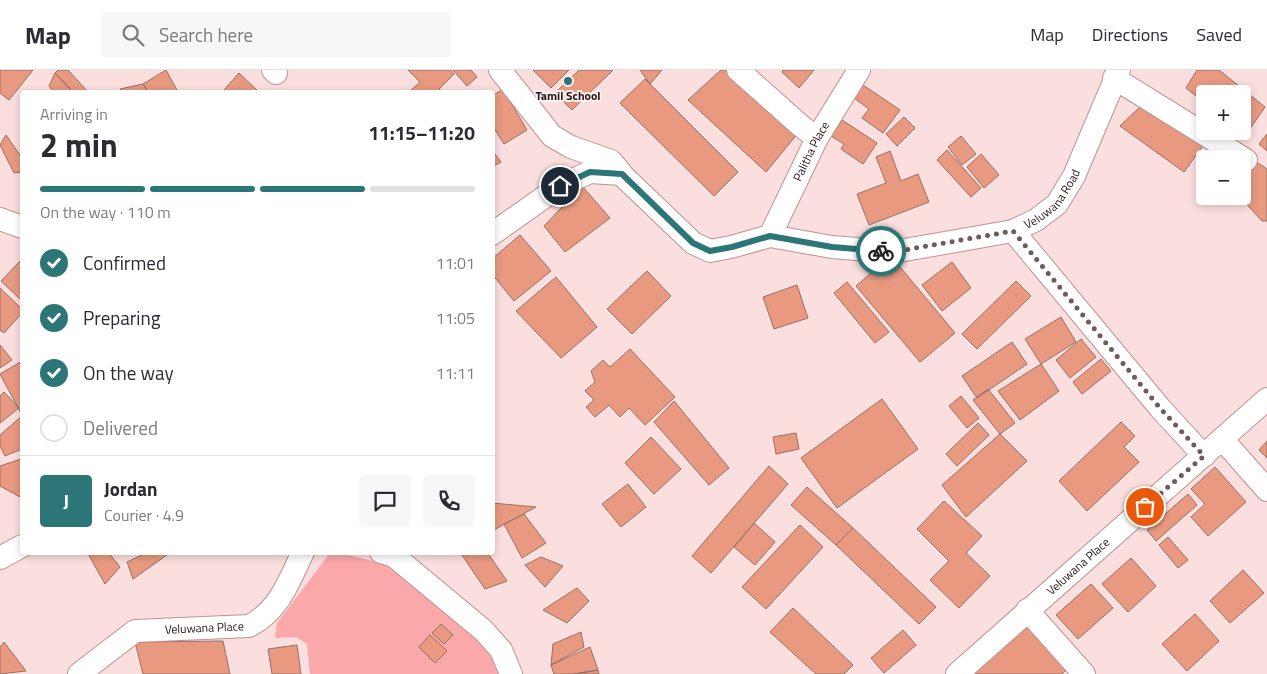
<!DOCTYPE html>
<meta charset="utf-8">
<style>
body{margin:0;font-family:"Titillium Web",sans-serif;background:#f7f7f7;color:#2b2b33;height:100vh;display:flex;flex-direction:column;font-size:19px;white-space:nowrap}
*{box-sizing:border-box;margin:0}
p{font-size:16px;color:#7c7c81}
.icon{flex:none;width:28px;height:28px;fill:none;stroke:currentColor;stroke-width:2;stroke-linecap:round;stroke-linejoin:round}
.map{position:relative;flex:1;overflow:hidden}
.drawer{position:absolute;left:20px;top:20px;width:475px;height:465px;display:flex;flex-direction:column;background:#fff;border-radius:5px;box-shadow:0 2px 8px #0003}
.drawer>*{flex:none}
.tools{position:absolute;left:1196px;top:15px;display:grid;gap:10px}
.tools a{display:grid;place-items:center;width:55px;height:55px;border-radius:5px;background:#fff;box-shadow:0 2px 8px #0003;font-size:25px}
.pin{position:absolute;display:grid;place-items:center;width:42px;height:42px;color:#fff;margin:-21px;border:2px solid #fff;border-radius:50%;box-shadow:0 1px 5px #0007}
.courier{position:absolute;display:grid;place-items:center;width:50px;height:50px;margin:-25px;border:4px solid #2c7678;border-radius:50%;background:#fff;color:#222;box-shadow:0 1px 6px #0007}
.headline em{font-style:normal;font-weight:700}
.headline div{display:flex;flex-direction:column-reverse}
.headline{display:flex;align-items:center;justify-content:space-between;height:85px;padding:0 20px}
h1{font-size:32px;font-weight:700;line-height:38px}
.bar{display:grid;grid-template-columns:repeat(4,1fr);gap:8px 5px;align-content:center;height:60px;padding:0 20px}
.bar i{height:6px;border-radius:4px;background:#e1e1e2}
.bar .selected{background:#2c7678}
.bar p{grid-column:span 4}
.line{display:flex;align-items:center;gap:12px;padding:0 20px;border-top:1px solid #e1e1e2}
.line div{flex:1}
.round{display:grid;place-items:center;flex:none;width:52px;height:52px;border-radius:5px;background:#f7f7f7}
ol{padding:0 20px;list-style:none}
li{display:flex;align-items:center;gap:15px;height:55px}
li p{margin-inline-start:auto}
li .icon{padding:5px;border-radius:50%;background:#2c7678;color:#fff;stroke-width:4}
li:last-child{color:#7c7c81}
li i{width:28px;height:28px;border:2px solid #e1e1e2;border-radius:50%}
header{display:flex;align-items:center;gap:30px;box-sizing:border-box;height:70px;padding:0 25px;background:#fff;border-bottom:1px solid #e1e1e2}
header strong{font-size:24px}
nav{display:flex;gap:28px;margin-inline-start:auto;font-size:18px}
.search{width:350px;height:45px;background:#f7f7f7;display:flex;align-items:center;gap:12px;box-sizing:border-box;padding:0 18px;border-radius:5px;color:#7c7c81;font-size:19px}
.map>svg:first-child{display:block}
.green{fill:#fba8aa}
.building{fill:#e89980;stroke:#977065}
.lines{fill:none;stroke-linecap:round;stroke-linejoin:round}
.minor-casing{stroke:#bd9292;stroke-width:24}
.minor{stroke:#fff;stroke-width:22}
.done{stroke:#705b5b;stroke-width:5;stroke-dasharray:0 9}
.route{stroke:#2c7678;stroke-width:6}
.poi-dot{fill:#2c7678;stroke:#faf1f1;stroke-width:2}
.labels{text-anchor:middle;stroke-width:4;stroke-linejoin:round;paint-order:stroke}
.poi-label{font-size:12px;font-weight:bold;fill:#251515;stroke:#faf1f1}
.street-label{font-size:12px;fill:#251515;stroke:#faf1f1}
</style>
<header>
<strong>Map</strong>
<div class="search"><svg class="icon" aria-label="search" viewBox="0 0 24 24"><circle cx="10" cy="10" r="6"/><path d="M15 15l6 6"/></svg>Search here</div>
<nav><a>Map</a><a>Directions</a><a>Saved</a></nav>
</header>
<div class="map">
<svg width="1267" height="604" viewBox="0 0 1267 604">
<rect width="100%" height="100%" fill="#fbdede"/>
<path class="green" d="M330,483H340L398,497L498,589L504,604H310L307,574L296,567L275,568L277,553Z"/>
<path class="building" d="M0,0H33L9,30L0,23Z
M58,0H68L88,22H73L55,3Z
M166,0L178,22H148L143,14Z
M408,0H451L454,4L439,19L443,22H409L420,12Z
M453,0H471L477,7L467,16Z
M533,0H569L551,18Z
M579,0H613L572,40L555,23Z
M640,0H662L650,14Z
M721,0H735L798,63L766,102L688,30Z
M783,0H814L799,18L782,2Z
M1197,0H1219L1265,37L1245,66L1239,61H1242V24H1205V33L1186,18Z
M55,3L73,22H54L49,16Z
M239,3L259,22H226L224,20Z
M645,9L738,102L714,126L620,33Z
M143,14L148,22H123L120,19Z
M863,15L900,40L883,63L862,48L869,39L854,28Z
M503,19L527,60L504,74L492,55V26Z
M1143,34L1205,73L1184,102L1120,56Z
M904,47L915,58L897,76L886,64Z
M842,50L877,73L863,94L841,79L844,74L831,66Z
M1267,64V81L1259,74Z
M6,65L22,88V102L14,103L0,75Z
M961,66L976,84L962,95L948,77Z
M492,80L501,92L492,97Z
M947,80L981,118L971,127L937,90Z
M890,81L901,111L918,104L929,132L869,155L857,124L886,113L876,87Z
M981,84L999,105L984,118L967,97Z
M1255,91L1267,99V151H1262L1239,126H1242V104Z
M582,116L610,148L565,182L544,156Z
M520,165L551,201L514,231L492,204V189Z
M891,186L955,263L920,292L856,216Z
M22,189V231L1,211Z
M952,192L971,218L942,241L922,215Z
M647,201L671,226L632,264L607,239Z
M556,207L597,257L561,288L516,241Z
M1016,211L1031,226L977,279L962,264Z
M847,212L889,262L875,273L834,223Z
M797,215L808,248L774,259L763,227Z
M0,218L22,239V243L4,263L0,260Z
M1061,247L1076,272L1041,294L1025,269Z
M1081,269L1096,287L1070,308L1056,290Z
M1012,272L1027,294L977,328L962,306Z
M0,275L12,290L0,298Z
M630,279L675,327L645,355L629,338L620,347L609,335L595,347L586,337L594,330L585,321L595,312L591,301L603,290L610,297Z
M1101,289L1111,301L1082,324L1073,312Z
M22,291V345L0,304Z
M1041,294L1059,321L1020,350L998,321Z
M988,319L1015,353L1000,364L973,330Z
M4,322L19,338L0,353V326Z
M961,326L979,348L967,358L949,336Z
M882,329L918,379L837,438L801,388Z
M674,331L729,398L709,415L654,352Z
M22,346V379L5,386L0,376V365Z
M1121,352L1135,366L1124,377L1139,392L1087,441L1059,411Z
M978,353L989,365L957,396L946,384Z
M796,363L799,379L776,384L773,367Z
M1000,364L1027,391L966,447L942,415Z
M651,367L681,399L654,424L625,393Z
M1267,371V388L1259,380Z
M21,389L22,395V428L0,416V396Z
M769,396L788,414L711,503L692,486Z
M1215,397L1246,432L1208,466L1191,447L1205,434L1191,419Z
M628,414L646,437L621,457L602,434Z
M807,417L853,458L836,475L791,435Z
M1188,424L1197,435L1156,471L1147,460Z
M944,431L982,466L966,483L990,506L959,538L930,510L949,491L917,459Z
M492,433L536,437L492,461Z
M524,444L546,473L522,488L504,454Z
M754,453L775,472L755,495L734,477Z
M800,455L823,477L766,539L742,517Z
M853,458L936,537L919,554L836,475Z
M1168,467L1188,490L1178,498L1159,475Z
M87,482H108L120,497L105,514Z
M148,482H171L133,509L127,492Z
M465,482H487L507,511L485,519L462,485Z
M541,487L563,496L545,517L525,495Z
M1131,488L1156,516L1128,542L1102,514Z
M1243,500L1264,523L1230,553L1210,531Z
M1091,514L1113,538L1078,569L1056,545Z
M577,518L589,531L567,553L543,540Z
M793,538L853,595L844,604H816L770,562Z
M1195,544L1219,571L1187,601L1162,574Z
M441,554L453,565L444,574L432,563Z
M1028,556L1066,600L1062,604H971Z
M903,560L916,575L884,603L871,588Z
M581,562L584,577L551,595L553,574Z
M430,565L447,581L435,593L419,577Z
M223,571L230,604H143L135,572Z
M4,572L26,601L0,604V577Z
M297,575L301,604H272L268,579Z
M590,577L598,600L574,604H554L551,595Z
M598,600L599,604H574Z"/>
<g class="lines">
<g class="minor-casing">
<g id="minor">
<path d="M273,0L276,3"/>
<path d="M500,0L552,66L571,77L611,91L621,103"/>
<path d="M738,0L801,56L817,68"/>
<path d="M1114,8L1246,90"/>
<path d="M0,149L22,157"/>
<path d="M1013,161L1160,338L1204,386"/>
<path id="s1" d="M492,164L560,116L590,102L621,104L693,173L710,181L731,177L770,166L832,177L893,182L1013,161L1036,150L1057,134L1074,106L1119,0"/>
<path id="s2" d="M770,166L817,68L859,0"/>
<path d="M1223,370L1267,420"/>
<path d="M381,482L394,486L483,560L501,580L511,604"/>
<path d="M0,488L22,476"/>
<path d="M1027,540L1084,604"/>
<path id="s3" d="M79,604L135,561L249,556C279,541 289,511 303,482"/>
<path id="s4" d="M957,604L1267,329"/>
</g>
</g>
<use href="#minor" class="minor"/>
</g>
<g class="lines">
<path class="done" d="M881,181L893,182L1013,161L1160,338L1204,386L1145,437"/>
<path class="route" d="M560,116L590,102L622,104L693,173L710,181L732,177L770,166L832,177L881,181"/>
</g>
<circle class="poi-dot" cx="568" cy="11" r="5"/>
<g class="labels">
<g class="poi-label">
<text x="568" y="30">Tamil School</text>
</g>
<g class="street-label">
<text dy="4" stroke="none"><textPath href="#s2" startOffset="94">Palitha Place</textPath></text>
<text dy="4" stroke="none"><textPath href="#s1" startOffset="626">Veluwana Road</textPath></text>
<text dy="4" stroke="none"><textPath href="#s4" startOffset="162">Veluwana Place</textPath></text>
<text dy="4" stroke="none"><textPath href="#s3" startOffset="140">Veluwana Place</textPath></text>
</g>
</g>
</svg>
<div class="tools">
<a>+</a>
<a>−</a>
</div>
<div class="pin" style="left:1145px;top:437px;background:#ea580c"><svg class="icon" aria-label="bag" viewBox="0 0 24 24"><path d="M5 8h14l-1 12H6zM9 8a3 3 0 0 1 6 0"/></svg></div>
<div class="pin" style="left:560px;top:116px;background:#1f2937"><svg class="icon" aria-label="home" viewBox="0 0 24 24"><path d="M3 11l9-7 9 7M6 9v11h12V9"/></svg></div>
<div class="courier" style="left:881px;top:181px"><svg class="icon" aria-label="bike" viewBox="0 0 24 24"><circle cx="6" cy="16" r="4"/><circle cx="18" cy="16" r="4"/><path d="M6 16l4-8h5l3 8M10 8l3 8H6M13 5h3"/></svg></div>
<section class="drawer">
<div class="headline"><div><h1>2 min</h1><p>Arriving in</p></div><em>11:15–11:20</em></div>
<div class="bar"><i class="selected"></i><i class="selected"></i><i class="selected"></i><i></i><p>On the way · 110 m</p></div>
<ol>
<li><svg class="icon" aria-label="check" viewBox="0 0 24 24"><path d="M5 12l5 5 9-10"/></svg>Confirmed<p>11:01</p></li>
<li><svg class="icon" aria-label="check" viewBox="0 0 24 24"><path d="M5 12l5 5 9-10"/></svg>Preparing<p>11:05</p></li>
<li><svg class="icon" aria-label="check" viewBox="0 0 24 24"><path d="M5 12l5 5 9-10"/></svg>On the way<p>11:11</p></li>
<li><i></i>Delivered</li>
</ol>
<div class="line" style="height:90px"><b class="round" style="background:#2c7678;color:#fff">J</b><div><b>Jordan</b><p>Courier · 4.9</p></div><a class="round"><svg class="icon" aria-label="chat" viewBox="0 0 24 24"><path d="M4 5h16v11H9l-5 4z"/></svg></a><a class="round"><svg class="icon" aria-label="phone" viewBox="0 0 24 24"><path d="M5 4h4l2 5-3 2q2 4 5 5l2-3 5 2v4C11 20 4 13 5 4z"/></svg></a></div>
</section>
</div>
